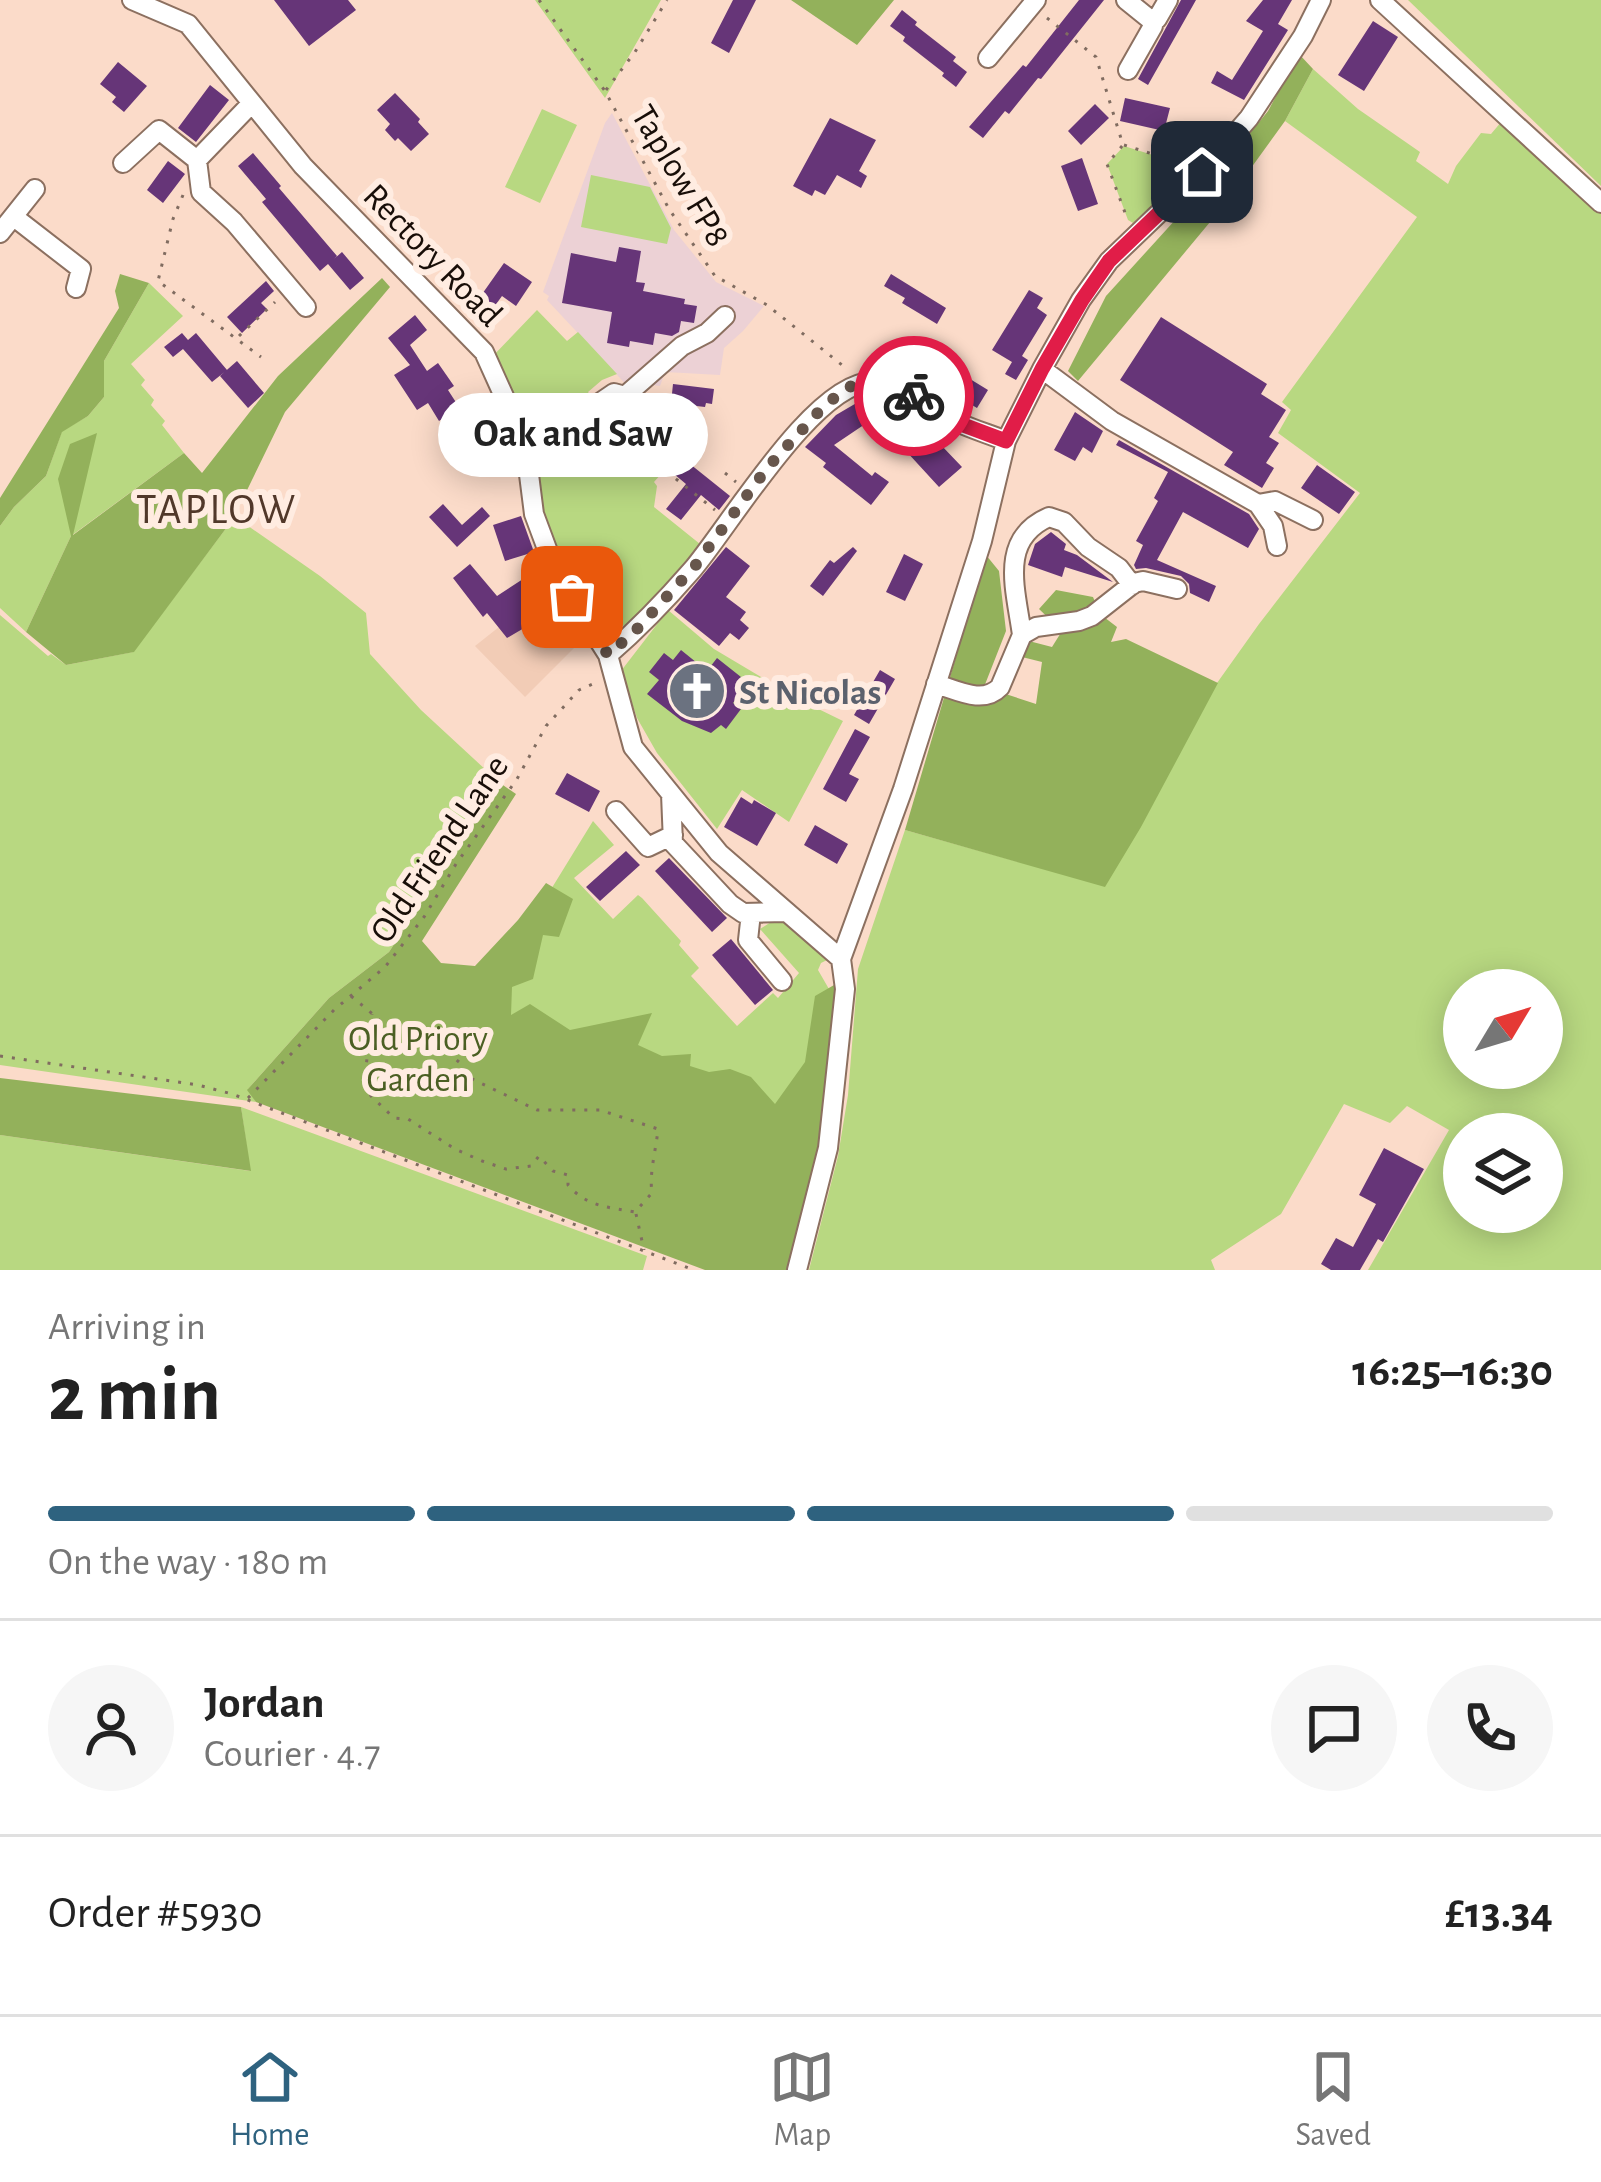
<!DOCTYPE html>
<meta charset="utf-8">
<style>
body{margin:0;font-family:"Alegreya Sans",sans-serif;background:#f6f6f6;color:#222;height:100vh;display:flex;flex-direction:column;font-size:45px;white-space:nowrap}
*{box-sizing:border-box;margin:0}
p{font-size:39px;color:#767676}
.icon{flex:none;width:66px;height:66px;fill:none;stroke:currentColor;stroke-width:2;stroke-linecap:round;stroke-linejoin:round}
.map{position:relative;height:1270px;overflow:hidden}
.sheet{display:flex;flex-direction:column;background:#fff;flex:1}
.sheet>*{flex:none}
.needle{width:78px;rotate:52deg}
.tools{position:absolute;left:1443px;top:969px;display:grid;gap:24px}
.tools a{display:grid;place-items:center;width:120px;height:120px;border-radius:50%;background:#fff;box-shadow:0 6px 30px #0003;font-size:60px}
.pin{position:absolute;display:grid;place-items:center;width:102px;height:102px;color:#fff;margin:-51px;border-radius:24px;box-shadow:0 6px 18px #0006}
.courier{position:absolute;display:grid;place-items:center;width:120px;height:120px;margin:-60px;border:9px solid #e11d48;border-radius:50%;background:#fff;color:#222;box-shadow:0 3px 15px #0007}
.bubble{position:absolute;height:84px;border-radius:42px;background:#fff;box-shadow:0 6px 30px #0003;font-size:39px;font-weight:600;line-height:84px;text-align:center}
.overview em{font-style:normal;font-weight:600}
.overview div{display:flex;flex-direction:column-reverse}
.overview{display:flex;align-items:center;justify-content:space-between;height:204px;padding:0 48px}
h1{font-size:78px;font-weight:600;line-height:90px}
.bar{display:grid;grid-template-columns:repeat(4,1fr);gap:18px 12px;align-content:center;height:144px;padding:0 48px}
.bar i{height:15px;border-radius:9px;background:#e0e0e0}
.bar .on{background:#2e627f}
.bar p{grid-column:span 4}
.line{display:flex;align-items:center;gap:30px;padding:0 48px;border-top:3px solid #e0e0e0}
.line div{flex:1}
.round{display:grid;place-items:center;flex:none;width:126px;height:126px;border-radius:63px;background:#f6f6f6}
.dock{display:flex;justify-content:space-around;align-items:center;height:168px;border-top:3px solid #e0e0e0;background:#fff;font-size:33px;color:#767676}
.dock a{display:grid;justify-items:center;gap:6px}
.dock .on{color:#2e627f}
.map>svg:first-child{display:block}
.built{fill:#f2ccb6}
.education{fill:#ecd1d5}
.green{fill:#b8d881;fill-rule:evenodd}
.forest{fill:#93b15b}
.building{fill:#663578}
.lines{fill:none;stroke-linecap:round;stroke-linejoin:round}
.minor-casing{stroke:#8c7060;stroke-width:22}
.path{stroke:#806c60;stroke-width:3;stroke-dasharray:3 9;stroke-linecap:butt}
.minor{stroke:#fff;stroke-width:18}
.done{stroke:#67564c;stroke-width:12;stroke-dasharray:0 21.6}
.route{stroke:#e11d48;stroke-width:15}
.labels{text-anchor:middle;stroke-width:12;stroke-linejoin:round;paint-order:stroke}
.street-label{font-size:36px;fill:#180e08;stroke:#ffece1}
.worship-label{font-size:36px;font-weight:bold;fill:#5b616d;stroke:#ffece1;text-anchor:start}
.park-label{font-size:36px;fill:#4b5f23;stroke:#ffece1}
.quarter-label{font-size:42px;letter-spacing:3px;fill:#51382a;stroke:#ffece1}
</style>
<div class="map">
<svg width="1601" height="1270" viewBox="0 0 1601 1270">
<rect width="100%" height="100%" fill="#fbdbc9"/>
<path class="built" d="M557,595L582,640L525,697L475,646L514,615L519,620Z"/>
<path class="education" d="M612,113L674,230L716,282L764,306L743,331L724,348L720,375L665,372L660,386L645,384L634,393L547,300L549,296L543,292L605,123Z"/>
<path class="green" d="M535,0H661L605,98Z
M1408,0H1601V186Z
M1313,69L1358,109L1420,152L1416,161L1448,184L1456,166L1481,133L1491,134L1502,121L1601,209V1270H1368L1449,1130L1407,1106L1390,1123L1344,1104L1281,1214L1211,1260L1215,1270H809L838,1156L848,1095L858,969L905,830L1105,886L1217,683L1259,624L1360,493L1278,433L1291,410L1282,402L1417,217L1285,121ZM1464,990H1542V1068H1464ZM1464,1134H1542V1212H1464Z
M542,109L577,125L540,203L505,187Z
M1124,146L1188,166L1191,170L1133,223L1128,220L1107,164Z
M591,175L650,187L671,228L667,244L581,227Z
M149,283L183,316L131,364L145,380L141,385L154,400L151,405L165,421L162,425L184,453L71,536L26,632L0,608V526L14,507L46,476L62,431L88,416L104,397V361Z
M537,310L567,341L578,332L617,374L602,380L588,392L592,398C580,407 566,423 552,427C526,434 502,379 490,359Z
M631,416L677,456L654,482L657,486L654,507L700,544L638,619L623,626L596,616L565,575L535,490L550,451L606,418Z
M233,519L241,521L320,576L366,613L370,654L421,710L500,783L389,952L329,998L248,1089L256,1102L0,1065V615L48,656L51,654L66,665L133,652Z
M668,610L714,649L798,699L843,721L789,822L742,790L717,829L657,753L637,718L621,671Z
M593,821L614,845L574,878L613,919L638,895L642,898L681,941L679,945L699,968L691,976L737,1026L773,993L778,998L799,973L760,929L779,917L808,924L831,958L821,963L818,970L833,996L823,1118L749,1104L639,1067L481,1003Z
M241,1107L647,1256L643,1270H0V1135L250,1171Z"/>
<path class="forest" d="M791,0H894L857,45Z
M1299,54L1313,69L1285,121L1225,204L1078,381L1068,371L1106,296L1217,174L1268,111Z
M120,274L149,283L104,361V397L88,416L62,432L46,476L14,507L0,526V498L119,308L115,291Z
M382,278L390,287L285,412L233,519L134,652L66,665L26,632L71,536L58,479L70,444L97,433L73,535L184,453L202,473L278,376Z
M986,555L999,571L1006,631L984,687L1036,704L1042,662L1014,655L1025,640L1052,647L1062,631L1039,609L1056,590L1093,597L1100,614L1117,627L1111,642L1126,639L1218,683L1141,827L1105,887L905,830Z
M500,783L516,794L422,941L441,963L475,966L518,920L546,883L573,899L559,937L543,935L533,979L512,987L511,1015L530,1004L570,1030L652,1013L638,1045L662,1056L691,1054L690,1066L709,1072L730,1069L751,1077L775,1104L805,1062L815,996L841,981L829,1052L820,1174L811,1218L787,1270H705L256,1102L247,1090L329,998L389,952Z
M0,1078L241,1107L251,1171L0,1135Z"/>
<path class="building" d="M274,0H348L356,10L309,46Z
M733,0H756L729,53L711,43Z
M1079,0H1104L1041,79L1038,78L1009,114L1005,111L983,138L969,127L1023,65L1026,67Z
M1181,0H1196L1148,85L1138,79Z
M1263,0H1292L1278,24L1288,30L1244,100L1211,83L1217,71L1232,80L1263,31L1246,21Z
M902,10L917,22L915,25L956,57L953,61L967,72L956,87L942,76L944,73L903,41L905,37L890,26Z
M1373,21L1398,37L1364,91L1338,75Z
M118,62L147,86L124,112L112,102L116,97L100,84Z
M210,85L229,100L196,142L178,128Z
M395,93L420,119L418,122L429,134L411,151L398,138L395,141L385,130L390,124L377,110Z
M1125,98L1170,108L1164,131L1120,121Z
M1095,104L1109,118L1081,145L1068,131Z
M830,118L876,140L859,171L867,176L861,188L837,175L825,195L815,190L812,196L793,186Z
M253,153L281,186L279,188L337,256L334,259L342,252L364,278L350,290L328,264L320,271L262,202L266,199L238,166Z
M1082,158L1098,204L1078,211L1061,166Z
M168,161L185,174L163,203L147,190Z
M619,247L641,251L636,282L645,283L643,291L685,299L684,304L697,306L694,323L681,321L679,332L672,336L655,333L653,345L630,341L629,347L607,343L612,312L562,303L571,253L616,262Z
M504,263L532,282L516,306L502,296L494,307L480,297Z
M891,274L946,308L937,324L902,303L905,298L884,286Z
M266,281L274,291L261,303L267,309L242,333L227,317Z
M1029,290L1043,298L1037,308L1047,315L1022,356L1028,360L1016,380L1005,374L1012,362L992,350Z
M415,315L427,330L410,345L427,371L438,363L454,386L448,390L459,407L439,421L428,403L417,410L394,375L410,365L388,338Z
M1161,317L1267,384L1261,394L1286,410L1269,437L1279,443L1266,463L1274,468L1262,488L1224,465L1233,452L1120,380Z
M182,333L188,340L196,333L227,370L212,382L183,349L173,357L164,347Z
M939,360L988,390L977,408L928,379Z
M237,361L264,393L248,408L220,376Z
M673,384L714,389L712,404L706,403L705,407L671,403Z
M865,398L877,416L834,445L872,476L875,472L889,482L871,505L823,467L826,463L805,447L836,415Z
M1075,412L1103,431L1092,453L1083,447L1075,461L1054,450Z
M921,437L933,450L940,444L962,467L939,487L906,451Z
M1119,440L1249,514L1259,529L1248,548L1183,512L1157,560L1216,586L1209,602L1190,593L1189,584L1181,576L1146,568L1136,569L1134,565L1143,545L1136,541L1158,501L1154,498L1168,472L1116,445Z
M677,458L685,460L730,496L719,510L701,495L681,520L666,509L686,484L668,469Z
M1317,465L1355,492L1339,514L1301,488Z
M443,504L462,525L482,507L490,516L457,547L429,517Z
M521,516L534,552L505,561L493,525Z
M1051,532L1066,544L1064,550L1077,555L1113,582L1065,567L1062,577L1028,565L1035,544Z
M726,547L750,566L726,597L746,612L740,620L749,628L739,640L730,633L719,646L674,610Z
M853,547L857,551L823,596L810,586L830,560L834,563Z
M904,554L923,564L905,601L886,592Z
M470,564L497,596L540,568L573,625L557,634L551,626L548,628L541,618L507,638L487,613L483,617L453,578Z
M681,650L707,671L717,658L741,677L738,681L746,687L733,703L741,709L726,729L721,725L711,733L682,721L647,694L659,680L649,672L664,653L673,660Z
M880,670L895,679L869,724L854,715Z
M855,729L870,737L849,774L859,779L846,802L823,789Z
M567,773L600,791L589,812L555,794Z
M741,797L752,804L754,800L776,813L757,846L724,827Z
M815,825L848,844L837,864L804,845Z
M626,851L640,865L600,901L586,887Z
M669,858L727,918L712,932L655,871Z
M731,939L773,990L755,1005L712,955Z
M1384,1148L1424,1169L1383,1242L1378,1239L1360,1270H1331L1321,1264L1336,1238L1353,1247L1376,1204L1359,1195Z"/>
<g class="lines">
<g class="minor-casing">
<path id="minor" d="M132,0L188,24L303,166L484,352L525,443L534,514L556,573L608,655L633,747L719,853L841,959
M1126,0L1152,21L1157,19L1168,0
M1380,0L1601,203
M988,58L1036,0
M1128,70L1153,26L1152,21
M252,103L197,160L201,192L234,222L306,307
M123,163L159,130L197,160
M14,217L81,269L76,288
M0,233L35,189
M1042,369L1112,421L1258,504L1275,501L1313,520
M625,396L682,346L707,333L725,316
M525,443L551,436L614,393L625,396L685,447
M1258,504L1273,526L1277,546
M1022,635C1016,590 998,539 1049,517L1064,522L1088,547L1119,568L1132,585
M608,655C638,629 666,600 692,570C729,527 814,382 872,382C902,381 930,407 955,421C971,429 989,434 1006,441
M936,684C957,690 983,705 1000,687L1022,635L1036,627L1079,621L1092,616L1134,583L1143,581L1177,589
M671,794L673,843L730,904L743,913L787,912
M616,811L648,847L673,835
M751,913L748,940L782,981
M797,1270L828,1148L845,989L841,959L903,789L982,541L1006,441L1042,369L1081,300L1109,261L1202,172L1249,118L1303,36L1321,0"/>
</g>
<path class="path" d="M539,0L605,91L669,209L715,276L767,305L847,369
M1047,18L1096,57L1123,145L1107,164L1127,218
M606,90L635,52L667,0
M1124,145L1184,164
M183,195L173,219L158,281L261,357
M239,336L275,302
M673,462L666,471L715,510
M725,473L736,482
M351,996C370,1012 387,1024 399,1046L420,1053L446,1051L459,1062L470,1078L537,1110H600L658,1129C656,1151 649,1172 652,1193L635,1212C608,1207 587,1207 568,1185V1175L553,1171L539,1156L531,1166L506,1169L482,1161L455,1149L408,1119L394,1118L371,1096L365,1076L372,1014
M0,1056L198,1085L232,1094L694,1270
M248,1098L334,1010L385,967L424,917L456,864L517,779L546,726L579,690L597,682
M636,1214L644,1250"/>
<use href="#minor" class="minor"/>
</g>
<g class="lines">
<path class="done" d="M572,597L608,655L636,630L695,566L767,468L823,407L848,387L874,381L901,389L914,396"/>
<path class="route" d="M914,396L958,423L1006,441L1042,369L1082,300L1109,261L1202,172"/>
</g>
<defs>
<g id="church-disc" transform="scale(3)"><circle r="9.5" fill="#6b7280" stroke="#ffece1"/><path d="M-1.2-6h2.4v3.5h3.3v2.4h-3.3V6h-2.4V-.1h-3.3v-2.4h3.3Z" fill="#fff"/></g>
</defs>
<g fill-rule="evenodd">
<use href="#church-disc" x="697" y="691"/>
</g>
<g class="labels">
<g class="street-label">
<text transform="translate(682 175) rotate(59)" y="13">Taplow FP8</text>
<text transform="translate(434 254) rotate(46)" y="13">Rectory Road</text>
<text transform="translate(438 848) rotate(-56)" y="13">Old Friend Lane</text>
</g>
<g class="worship-label">
<text x="739" y="704">St Nicolas</text>
</g>
<g class="park-label">
<text x="418" y="1050">Old Priory<tspan x="418" dy="41">Garden</tspan></text>
</g>
<g class="quarter-label">
<text x="217" y="523">TAPLOW</text>
</g>
</g>
</svg>
<div class="tools">
<a><svg class="needle" viewBox="-14 -14 28 28"><path d="M0-13l5 13h-10z" fill="#e53935"/><path d="M0 13l5-13h-10z" fill="#767676"/></svg></a>
<a><svg class="icon" aria-label="layers" viewBox="0 0 24 24"><path d="M12 4l9 5-9 5-9-5zM3 14l9 5 9-5"/></svg></a>
</div>
<div class="pin" style="left:572px;top:597px;background:#ea580c"><svg class="icon" aria-label="bag" viewBox="0 0 24 24"><path d="M5 8h14l-1 12H6zM9 8a3 3 0 0 1 6 0"/></svg></div>
<div class="pin" style="left:1202px;top:172px;background:#1f2937"><svg class="icon" aria-label="home" viewBox="0 0 24 24"><path d="M3 11l9-7 9 7M6 9v11h12V9"/></svg></div>
<div class="courier" style="left:914px;top:396px"><svg class="icon" aria-label="bike" viewBox="0 0 24 24"><circle cx="6" cy="16" r="4"/><circle cx="18" cy="16" r="4"/><path d="M6 16l4-8h5l3 8M10 8l3 8H6M13 5h3"/></svg></div>
<div class="bubble" style="left:438px;top:393px;width:270px">Oak and Saw</div>
</div>
<section class="sheet">
<div class="overview"><div><h1>2 min</h1><p>Arriving in</p></div><em>16:25–16:30</em></div>
<div class="bar"><i class="on"></i><i class="on"></i><i class="on"></i><i></i><p>On the way · 180 m</p></div>
<div class="line" style="height:216px"><a class="round"><svg class="icon" aria-label="person" viewBox="0 0 24 24"><circle cx="12" cy="8" r="4"/><path d="M4 21q1-7 8-7t8 7"/></svg></a><div><b>Jordan</b><p>Courier · 4.7</p></div><a class="round"><svg class="icon" aria-label="chat" viewBox="0 0 24 24"><path d="M4 5h16v11H9l-5 4z"/></svg></a><a class="round"><svg class="icon" aria-label="phone" viewBox="0 0 24 24"><path d="M5 4h4l2 5-3 2q2 4 5 5l2-3 5 2v4C11 20 4 13 5 4z"/></svg></a></div>
<div class="line" style="height:156px"><div>Order #5930</div><b>£13.34</b></div>
</section>
<nav class="dock">
<a class="on"><svg class="icon" aria-label="home" viewBox="0 0 24 24"><path d="M3 11l9-7 9 7M6 9v11h12V9"/></svg>Home</a>
<a><svg class="icon" aria-label="map" viewBox="0 0 24 24"><path d="M3 6l6-2 6 2 6-2v14l-6 2-6-2-6 2zM9 4v14M15 6v14"/></svg>Map</a>
<a><svg class="icon" aria-label="saved" viewBox="0 0 24 24"><path d="M7 4h10v16l-5-4-5 4z"/></svg>Saved</a>
</nav>
